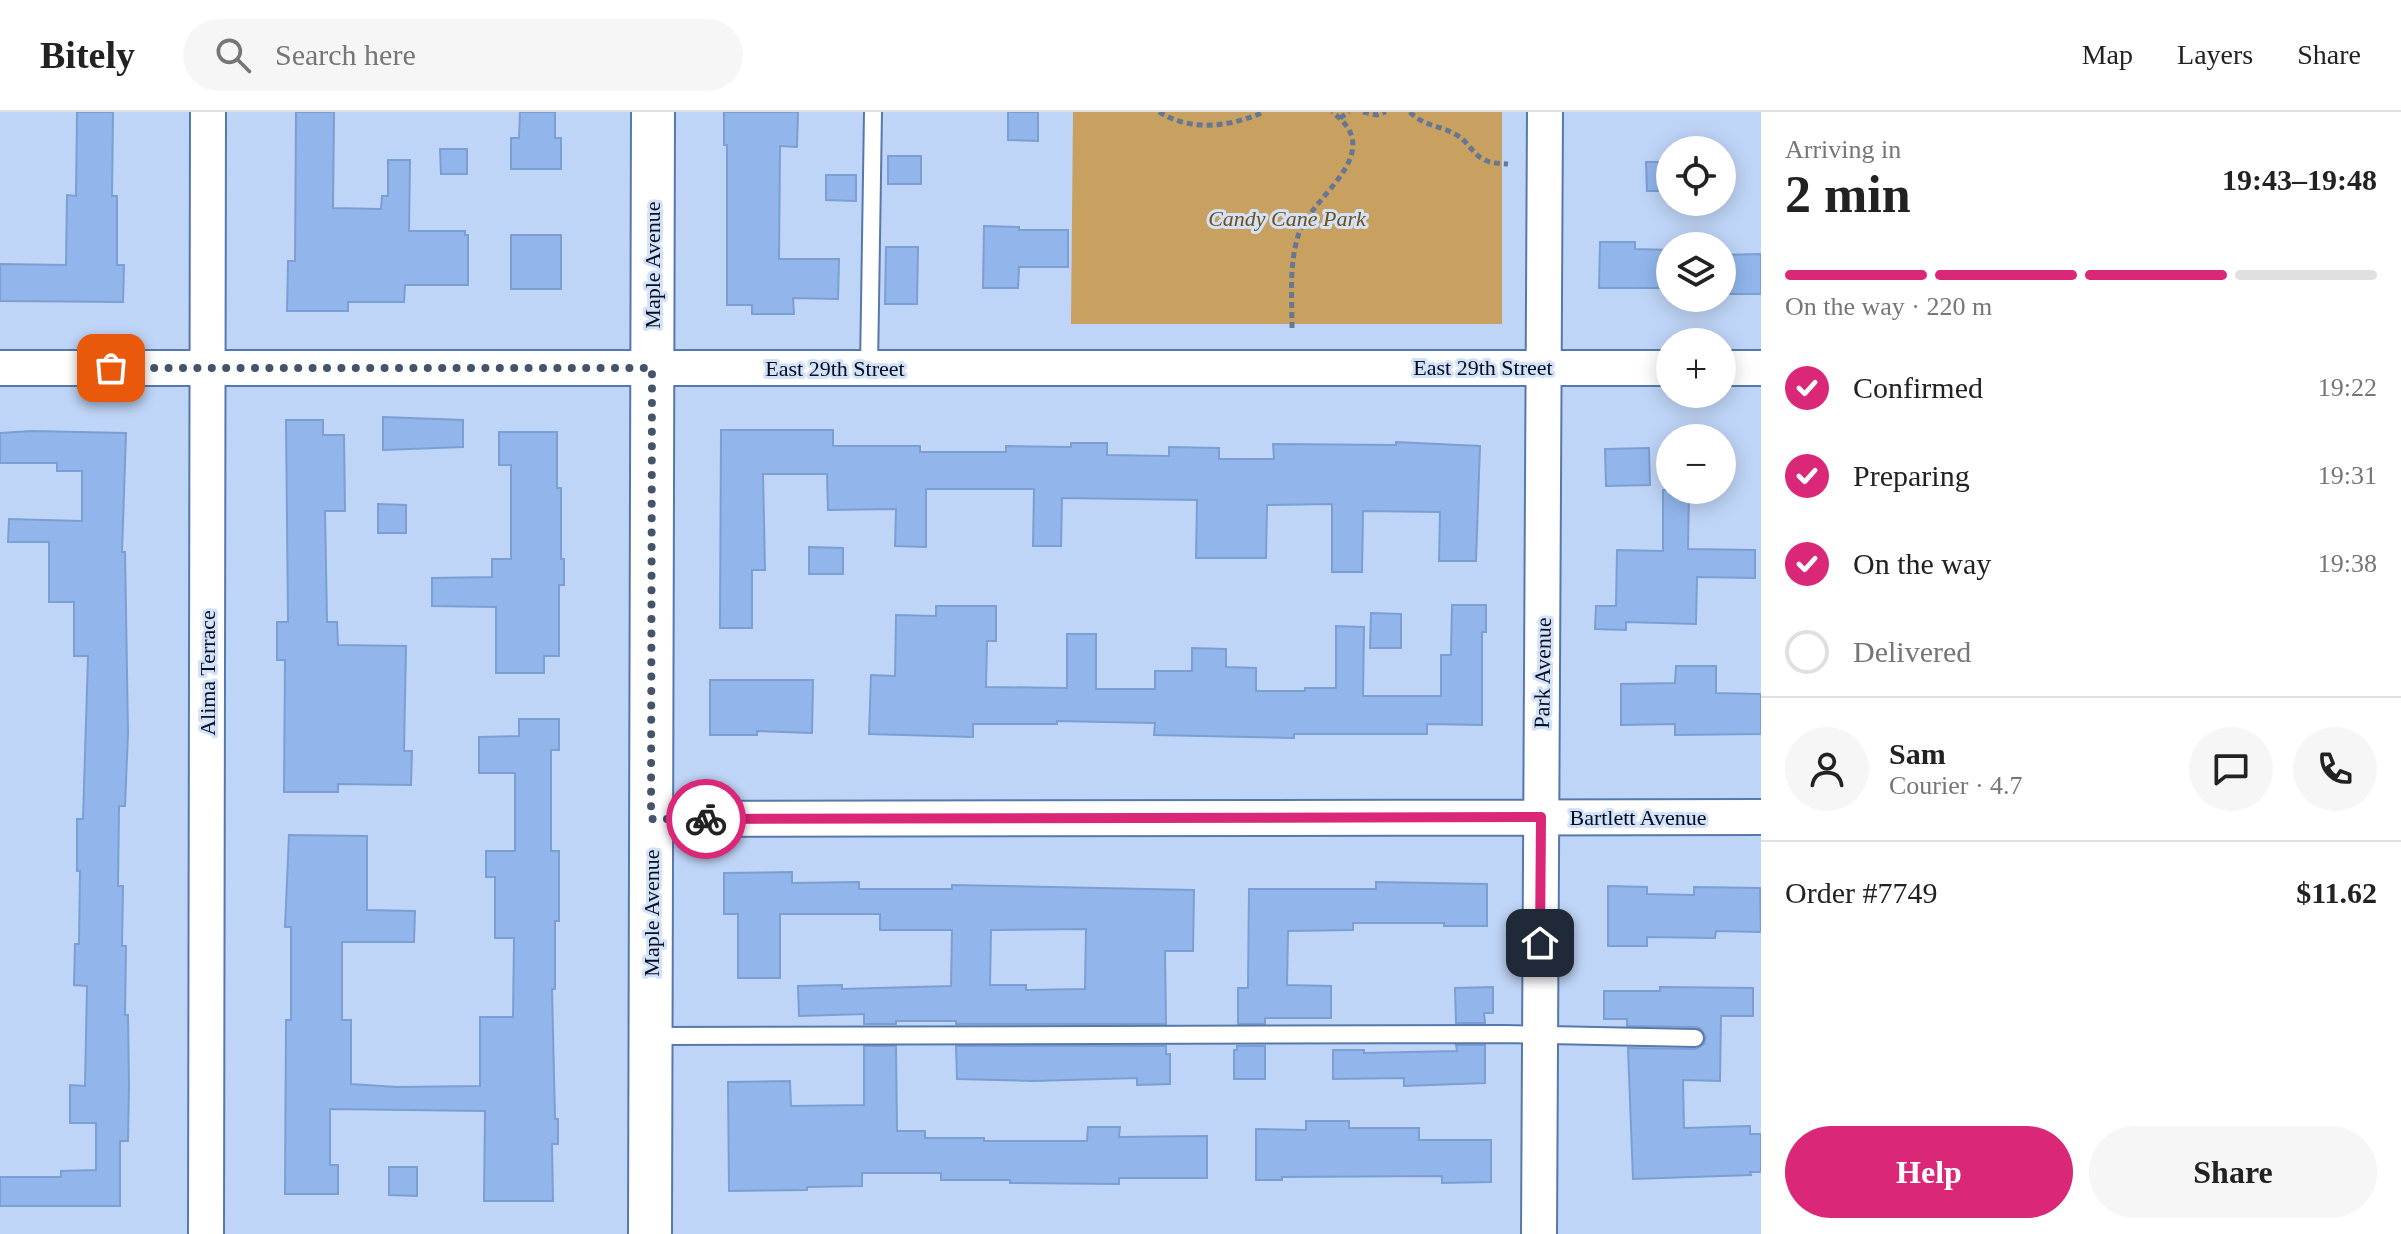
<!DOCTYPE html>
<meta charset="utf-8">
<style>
body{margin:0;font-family:Georgia,serif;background:#f6f6f6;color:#222;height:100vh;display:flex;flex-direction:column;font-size:30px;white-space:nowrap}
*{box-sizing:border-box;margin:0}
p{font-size:26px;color:#767676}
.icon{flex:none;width:44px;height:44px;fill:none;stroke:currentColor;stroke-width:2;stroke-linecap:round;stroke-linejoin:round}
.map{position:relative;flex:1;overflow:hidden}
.details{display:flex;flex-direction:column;background:#fff;width:640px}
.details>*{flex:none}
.buttons{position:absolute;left:1656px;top:24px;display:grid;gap:16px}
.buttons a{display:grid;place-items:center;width:80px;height:80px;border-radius:50%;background:#fff;box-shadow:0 4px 20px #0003;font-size:40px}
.pin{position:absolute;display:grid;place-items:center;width:68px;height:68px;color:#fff;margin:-34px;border-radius:16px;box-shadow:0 4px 12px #0006}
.courier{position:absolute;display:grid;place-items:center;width:80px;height:80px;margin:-40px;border:6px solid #db2777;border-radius:50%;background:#fff;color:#222;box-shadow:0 2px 10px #0007}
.head em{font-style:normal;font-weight:800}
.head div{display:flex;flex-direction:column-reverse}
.head{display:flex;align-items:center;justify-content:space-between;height:136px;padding:0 24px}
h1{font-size:52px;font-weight:800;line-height:60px}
.bar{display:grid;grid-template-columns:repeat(4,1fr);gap:12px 8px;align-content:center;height:96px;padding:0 24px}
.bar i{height:10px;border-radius:6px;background:#e0e0e0}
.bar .on{background:#db2777}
.bar p{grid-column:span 4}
.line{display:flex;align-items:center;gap:20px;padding:0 24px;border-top:2px solid #e0e0e0}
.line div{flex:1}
.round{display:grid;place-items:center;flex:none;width:84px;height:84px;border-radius:42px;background:#f6f6f6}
ol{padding:0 24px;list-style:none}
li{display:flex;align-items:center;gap:24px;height:88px}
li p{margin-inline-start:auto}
li .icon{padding:8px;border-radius:50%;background:#db2777;color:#fff;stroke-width:4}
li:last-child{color:#767676}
li i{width:44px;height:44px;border:4px solid #e0e0e0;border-radius:50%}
.button{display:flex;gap:16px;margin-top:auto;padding:16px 24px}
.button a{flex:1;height:92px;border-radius:48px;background:#db2777;color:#fff;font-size:32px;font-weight:800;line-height:92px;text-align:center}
.button a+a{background:#f6f6f6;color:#222}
header{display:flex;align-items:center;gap:48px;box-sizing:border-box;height:112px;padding:0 40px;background:#fff;border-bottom:2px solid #e0e0e0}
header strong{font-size:38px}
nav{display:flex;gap:44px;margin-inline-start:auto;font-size:28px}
.search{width:560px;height:72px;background:#f6f6f6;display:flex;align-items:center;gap:20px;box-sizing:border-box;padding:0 28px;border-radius:44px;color:#767676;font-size:30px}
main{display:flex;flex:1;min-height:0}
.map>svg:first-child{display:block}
.green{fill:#c8a161}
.building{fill:#92b6ec;stroke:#7b9ed3;stroke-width:2;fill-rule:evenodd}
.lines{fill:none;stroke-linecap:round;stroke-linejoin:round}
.service-casing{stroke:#5778ab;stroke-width:20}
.minor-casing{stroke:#5778ab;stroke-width:38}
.tertiary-casing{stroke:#5778ab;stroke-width:46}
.path{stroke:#677792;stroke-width:5;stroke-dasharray:6 4;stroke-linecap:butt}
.service{stroke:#fff;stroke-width:16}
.minor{stroke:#fff;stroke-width:34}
.tertiary{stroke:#fff;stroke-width:42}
.done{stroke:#45536b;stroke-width:8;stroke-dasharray:0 14.4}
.route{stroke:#db2777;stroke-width:10}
.labels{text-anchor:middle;stroke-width:6;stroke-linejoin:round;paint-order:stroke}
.park-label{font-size:22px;font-style:italic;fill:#6f5017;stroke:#d3e2f9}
.street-label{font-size:22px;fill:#030d20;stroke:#d3e2f9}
</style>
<header>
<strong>Bitely</strong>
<div class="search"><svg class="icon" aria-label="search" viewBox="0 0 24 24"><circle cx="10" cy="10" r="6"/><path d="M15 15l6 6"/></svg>Search here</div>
<nav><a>Map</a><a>Layers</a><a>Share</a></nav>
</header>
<main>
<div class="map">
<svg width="1761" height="1122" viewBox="0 0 1761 1122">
<rect width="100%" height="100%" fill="#bfd5f7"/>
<path class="green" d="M1073,0H1502V212H1071Z"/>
<path class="building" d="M77,0H113L112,84H117V153H124L123,190L0,189V152L66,153L67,83L76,84Z
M296,0H334L333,96L381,97L382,84H388V48H410L409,119H465V123H468V173H405L404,190H348V199H287L288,149H295Z
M520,0H555V26H561V57H511V26H519Z
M724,0H798L797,35L780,34L779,147H839L838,187L793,186L794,202H752V193H727V33H724Z
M1008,0H1038V29L1008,28Z
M440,37H467V62H441Z
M888,44H921V72H888Z
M1646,50H1670V79H1647Z
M826,63H856V89L826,88Z
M984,114L1019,115V118H1068V155H1019L1018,176H983Z
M511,123H561V177H511Z
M1600,130H1635V137L1670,138V176H1599Z
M886,135H918L917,192H885Z
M1761,142V182H1722V143Z
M383,305L463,308V335L383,338Z
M286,308H323V323H344L345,399H325L327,510H337L338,533L406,534L404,639H412L411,673L338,672V680H284L285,548H277V510H288Z
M721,318H833V334H920V340H1006V334L1071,335V331H1107V343L1169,344V335L1219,336V347H1274L1273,332L1396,333V330L1480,334L1476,449H1439L1440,400L1363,399L1362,460H1332V392L1267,393L1266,446H1196L1197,388L1062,386L1061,434H1033L1034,377H926V435L895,434L896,397L828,398L827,362H763L765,458H752V516H720Z
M31,319L126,321L122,440H125L128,621L125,694H119L118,774H123L122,834H126L125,903H128L129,974L128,1029H120V1094H0V1065H61V1059L96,1058V1011H70V973L85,974L87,874L74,873L75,832H79L80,759H77V707H83L88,544H74V490H49V430H8L9,407L82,409V359H57V351H0V321Z
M499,320H557V376H561V447H564V473H559V544H544V561H496V495L432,494V466L492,465V447H511V353H499Z
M1649,336L1650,373L1606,374L1605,337Z
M1663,378H1689L1688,437L1755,438V466L1697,465L1696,512L1626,510V518L1595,517L1596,494H1616L1617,438L1663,439Z
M378,392L406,393V421H378Z
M809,435L843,436V462H809Z
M1452,493H1486V520H1482V613L1427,612V622H1294V626L1154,623L1155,611L1057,609V612H973V625L869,622L871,563L895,564L896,503L936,504V494H996V529H987L986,575L1067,576V522H1096V577H1155V559H1192V536L1226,537V555L1256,556V579H1305V576H1336V514L1364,515L1363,584H1441V543H1451Z
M1371,501L1401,502V536H1370Z
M1676,554H1716V581L1761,582V622L1675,623V612L1621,613V572L1675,571Z
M710,568H813L812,621L757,619V623H710Z
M519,607H559V638H551V739H559V809H555V877H552L555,1007H558V1032H552L553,1089H484L485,999L330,997V1053H338V1082H285L286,908H291V815H285L289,723L367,724V798L415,799L414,830H342V908H351V972L397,975L480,974V905H513L514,826H495V765H486V739H515V661H479V625L519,624Z
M792,760V771L859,770V777H952V773L1194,778L1193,839H1165L1166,912H956V909H896V912H864V902L799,904L798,874L842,873V877L951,874L952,818H880V802H780V866H738V802H724V761ZM1086,817L1085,877L1026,878V873H990L991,818Z
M1376,770L1487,772V814H1444V811H1353V818L1288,819L1287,873L1331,874V906H1265V912H1238V876H1248L1249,777H1376Z
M1608,774L1647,775V782L1694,783V775L1760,776L1761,820L1716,819L1715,826L1647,825V834H1608Z
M1493,875V901H1484L1485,911H1456L1455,876Z
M1660,875L1753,876V904H1721L1720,969L1683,968L1684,1016L1750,1014V1022H1761V1060H1750L1751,1063L1633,1067L1628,936L1696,937L1704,932L1706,925L1701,917L1696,915L1627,914V907H1604V879H1660Z
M1456,933H1485V971L1404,974V966L1333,967V938H1364V941L1457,939Z
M864,934H896L897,1019H925V1026H984V1029H1087L1088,1015H1120L1119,1025L1207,1024V1066H1119V1072L1010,1071V1068H941V1061H862V1074L807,1075V1078L729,1079L728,970L790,969L791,994L864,993Z
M956,934H1166V942H1170V972L1137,973V966L1034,969L957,967Z
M1237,934H1265V967H1234V938H1237Z
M1306,1009H1349V1016H1419V1028H1491V1070L1442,1071V1064L1282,1065V1068H1256V1017L1306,1018Z
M389,1055H417V1084L389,1083Z"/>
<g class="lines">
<g class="service-casing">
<path id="service" d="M869,256L873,0
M652,924L1505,922L1695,926"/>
</g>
<g class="minor-casing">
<path id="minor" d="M0,256H1670
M1722,256H1761
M651,707L1761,705
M206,1122L208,0
M1539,1122L1545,0"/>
</g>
<g class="tertiary-casing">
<path id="tertiary" d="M650,1122L653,0"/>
</g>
<path class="path" d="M1159,0C1192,20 1229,15 1264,0
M1363,0L1377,3L1386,0
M1410,0C1423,14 1439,13 1455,22C1467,28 1472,41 1483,47C1491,52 1499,51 1508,52
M1340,6L1349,0
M1292,216C1292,185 1289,154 1298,124C1310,84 1390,42 1332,0"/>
<use href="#service" class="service"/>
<use href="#minor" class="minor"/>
<use href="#tertiary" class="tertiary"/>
</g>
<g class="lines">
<path class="done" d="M111,256H652L651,707H706"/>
<path class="route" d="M706,707L1541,705L1540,831"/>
</g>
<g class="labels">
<g class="park-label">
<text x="1287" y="114">Candy Cane Park</text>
</g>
<g class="street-label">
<text transform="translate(652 153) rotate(-90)" y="8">Maple Avenue</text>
<text x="1483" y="263">East 29th Street</text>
<text x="835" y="264">East 29th Street</text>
<text transform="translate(207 561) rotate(-90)" y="8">Alima Terrace</text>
<text transform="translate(1542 561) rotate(-89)" y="8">Park Avenue</text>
<text x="1638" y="713">Bartlett Avenue</text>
<text transform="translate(651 801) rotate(-90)" y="8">Maple Avenue</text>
</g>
</g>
</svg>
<div class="buttons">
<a><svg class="icon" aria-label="locate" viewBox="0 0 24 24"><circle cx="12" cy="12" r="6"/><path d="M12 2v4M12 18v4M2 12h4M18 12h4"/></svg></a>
<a><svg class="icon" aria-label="layers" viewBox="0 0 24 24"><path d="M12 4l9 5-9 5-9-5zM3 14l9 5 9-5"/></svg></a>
<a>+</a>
<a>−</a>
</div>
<div class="pin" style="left:111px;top:256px;background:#ea580c"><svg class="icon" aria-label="bag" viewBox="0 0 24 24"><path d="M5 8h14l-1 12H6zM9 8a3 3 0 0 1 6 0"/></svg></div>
<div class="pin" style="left:1540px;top:831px;background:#1f2937"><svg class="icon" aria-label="home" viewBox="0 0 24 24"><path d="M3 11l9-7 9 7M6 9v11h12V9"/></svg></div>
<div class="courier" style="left:706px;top:707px"><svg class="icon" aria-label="bike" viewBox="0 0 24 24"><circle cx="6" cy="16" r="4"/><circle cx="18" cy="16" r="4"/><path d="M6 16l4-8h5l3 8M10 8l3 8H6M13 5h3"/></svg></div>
</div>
<section class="details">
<div class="head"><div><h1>2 min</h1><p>Arriving in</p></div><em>19:43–19:48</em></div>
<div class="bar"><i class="on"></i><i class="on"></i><i class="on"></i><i></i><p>On the way · 220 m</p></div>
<ol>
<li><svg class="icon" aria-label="check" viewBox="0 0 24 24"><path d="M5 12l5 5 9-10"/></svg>Confirmed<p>19:22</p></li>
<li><svg class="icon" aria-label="check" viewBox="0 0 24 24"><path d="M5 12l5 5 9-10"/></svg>Preparing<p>19:31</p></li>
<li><svg class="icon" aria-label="check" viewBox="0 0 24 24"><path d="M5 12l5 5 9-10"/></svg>On the way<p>19:38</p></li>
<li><i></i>Delivered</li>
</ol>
<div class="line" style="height:144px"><a class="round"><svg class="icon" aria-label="person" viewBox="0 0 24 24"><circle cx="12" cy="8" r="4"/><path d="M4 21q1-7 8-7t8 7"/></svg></a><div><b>Sam</b><p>Courier · 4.7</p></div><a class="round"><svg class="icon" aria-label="chat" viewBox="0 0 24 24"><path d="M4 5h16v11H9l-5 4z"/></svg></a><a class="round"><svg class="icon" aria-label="phone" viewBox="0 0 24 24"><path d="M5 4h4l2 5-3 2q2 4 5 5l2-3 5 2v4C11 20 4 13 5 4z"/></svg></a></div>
<div class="line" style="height:104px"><div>Order #7749</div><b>$11.62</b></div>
<div class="button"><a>Help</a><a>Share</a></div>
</section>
</main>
